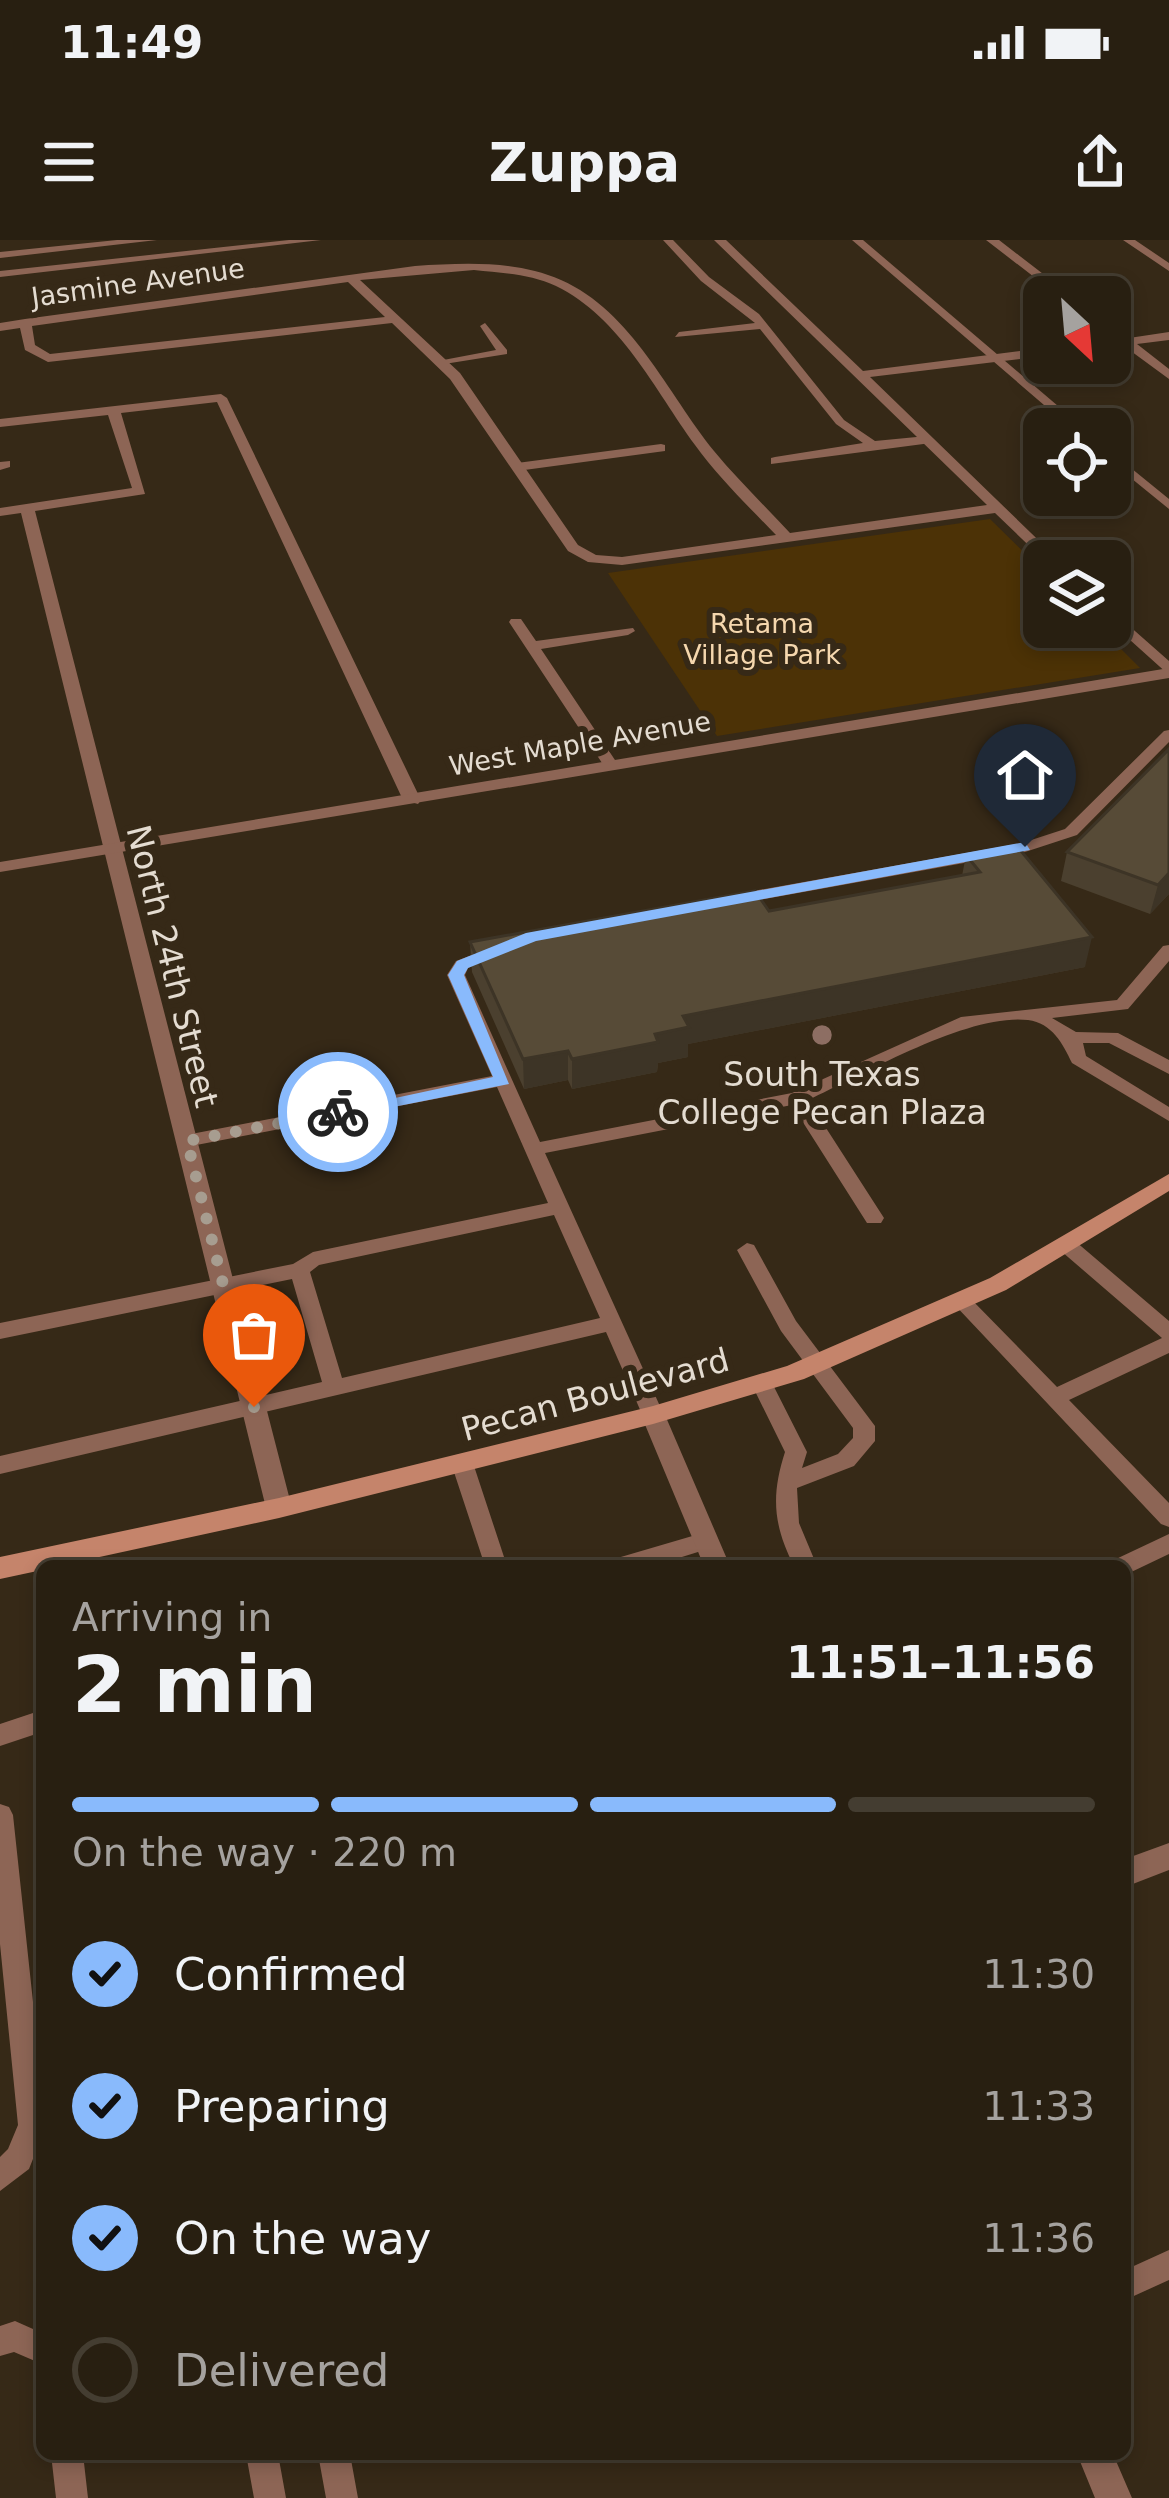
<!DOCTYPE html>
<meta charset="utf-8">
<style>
body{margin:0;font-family:"DejaVu Sans",sans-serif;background:#30271a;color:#f1f3f6;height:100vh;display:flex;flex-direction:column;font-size:45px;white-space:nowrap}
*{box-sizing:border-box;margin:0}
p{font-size:39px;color:#a5a29f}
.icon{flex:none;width:66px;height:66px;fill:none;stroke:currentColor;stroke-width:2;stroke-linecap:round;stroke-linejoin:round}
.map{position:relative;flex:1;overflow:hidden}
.side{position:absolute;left:36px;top:1320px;width:1095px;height:900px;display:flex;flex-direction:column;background:#281f11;border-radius:18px;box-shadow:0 6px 18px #0003,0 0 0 3px #443d31}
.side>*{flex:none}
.needle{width:78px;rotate:154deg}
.controls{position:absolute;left:1023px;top:36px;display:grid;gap:24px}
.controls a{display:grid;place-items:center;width:108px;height:108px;border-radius:18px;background:#281f11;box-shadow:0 6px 18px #0003,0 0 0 3px #443d31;font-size:60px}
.pin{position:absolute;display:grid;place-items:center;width:102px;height:102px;color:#fff;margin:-123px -51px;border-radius:50% 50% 50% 0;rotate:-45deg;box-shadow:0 0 12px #0007}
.pin .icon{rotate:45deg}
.courier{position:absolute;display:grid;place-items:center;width:120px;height:120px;margin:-60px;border:9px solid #89bafc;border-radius:50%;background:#fff;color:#222;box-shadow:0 3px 15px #0007}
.head em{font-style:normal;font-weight:600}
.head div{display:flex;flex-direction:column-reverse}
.head{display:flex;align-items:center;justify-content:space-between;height:204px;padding:0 36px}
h1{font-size:78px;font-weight:600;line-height:90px}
.bar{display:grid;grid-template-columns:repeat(4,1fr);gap:18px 12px;align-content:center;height:144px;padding:0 36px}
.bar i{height:15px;border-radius:9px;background:#443d31}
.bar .active{background:#89bafc}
.bar p{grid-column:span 4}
ol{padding:0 36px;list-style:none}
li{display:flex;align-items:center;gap:36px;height:132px}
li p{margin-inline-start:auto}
li .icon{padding:12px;border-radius:50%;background:#89bafc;color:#111;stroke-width:4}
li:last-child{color:#a5a29f}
li i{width:66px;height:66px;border:6px solid #443d31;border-radius:50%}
.status{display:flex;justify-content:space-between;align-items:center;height:84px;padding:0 60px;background:#281f11;direction:ltr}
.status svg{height:33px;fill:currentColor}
header{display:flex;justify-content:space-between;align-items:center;height:156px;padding:0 36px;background:#281f11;font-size:54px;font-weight:600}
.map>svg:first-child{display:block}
.green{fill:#4c3206}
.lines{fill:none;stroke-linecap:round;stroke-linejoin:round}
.service{fill:#8d6555;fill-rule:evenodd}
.minor{fill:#8d6555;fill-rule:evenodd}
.tertiary{fill:#8d6555;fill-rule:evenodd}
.secondary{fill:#c5846b;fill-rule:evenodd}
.wall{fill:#4b402f}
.shaded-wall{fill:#3d3426}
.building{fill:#574b37;stroke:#3d3426;stroke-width:3}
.route{fill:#89bafc}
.done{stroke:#a79d90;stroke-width:12;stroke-dasharray:0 21.6}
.education-dot{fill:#8d6e63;stroke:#362917;stroke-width:4.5}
.labels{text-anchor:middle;stroke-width:12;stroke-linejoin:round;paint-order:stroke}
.far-street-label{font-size:27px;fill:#e4dcd1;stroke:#362917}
.far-park-label{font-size:27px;fill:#f5d7ae;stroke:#362917}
.street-label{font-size:33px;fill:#e4dcd1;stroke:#362917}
.poi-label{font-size:33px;fill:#e4dcd1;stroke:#362917}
</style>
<div class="status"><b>11:49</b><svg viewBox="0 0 49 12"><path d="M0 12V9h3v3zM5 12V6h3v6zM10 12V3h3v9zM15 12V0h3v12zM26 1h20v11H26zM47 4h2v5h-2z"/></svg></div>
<header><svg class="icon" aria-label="menu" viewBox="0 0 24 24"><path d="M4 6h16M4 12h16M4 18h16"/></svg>Zuppa<svg class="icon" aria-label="share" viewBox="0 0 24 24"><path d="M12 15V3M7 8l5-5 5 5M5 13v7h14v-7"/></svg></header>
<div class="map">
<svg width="1169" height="2258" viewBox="0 0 1169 2258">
<rect width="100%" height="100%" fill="#362917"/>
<path class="green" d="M990,279L1044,332V387H1099L1140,428L717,496L608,333Z"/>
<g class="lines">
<path class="service" d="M289,0H321L0,37V31Z
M663,0H673L709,37L759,74L844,180L875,201L927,196L933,200L931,203L771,224V218L775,217L863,203L836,184L760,89L675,97L679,92L755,83L701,41Z
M852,0H863L1085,189H1072Z
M1123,0H1135L1169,23V31Z
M485,83L507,110V114L438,125V121L496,110L480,86Z
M661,204L665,205V211L517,231L511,227L517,223Z
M1110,211L1169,259V269L1110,221Z
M10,221V227L0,230V222Z
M511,379H521L536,401L633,388L635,391L628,395L541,409L619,526L616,529H606L509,382Z
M1169,490V502L1077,595L1025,612L731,665L723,660L731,655L1022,603L1065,589L1164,491Z
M1169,705V721L1128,769L1052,778L1076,792L1118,793L1169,820V834L1109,803H1083L1086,816L1169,867V881L1072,823C1063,804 1052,783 1028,780C968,773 864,834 808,860L884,978L881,983H867L792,865L545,913L664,1175L661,1181H645L606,1092L0,1234V1216L322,1142L292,1039L0,1099V1083L293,1024L313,1012L548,963L497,847L186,907L177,901L186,895L492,836L447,735L456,721L496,706L504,711L468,728L465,735L540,902L792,853L961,777L1117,760L1163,706ZM554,975L600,1078L342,1138L310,1032L319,1025Z
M1068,999L1075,1001L1169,1081V1113L1069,1160L1169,1263V1287L1161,1284L952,1062L955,1057H969L1057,1147L1162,1098L1061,1011L1058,1006L1061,1001Z
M747,1003L754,1005L796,1081L875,1186V1201L854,1226L797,1248L799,1283L817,1326H794C773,1285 771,1255 785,1212L751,1143L755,1137H769L807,1212L802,1228L838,1214L853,1198V1188L781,1091L737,1010Z
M462,1214L470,1217L473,1223L507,1326H485L451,1223L454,1217Z
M706,1292L714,1295L717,1301L714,1307L653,1326H611L614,1319Z
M1169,1294V1314L1125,1335V1326H1113L1116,1319Z
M42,1470V1492L0,1506V1484Z
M0,1564L9,1567L13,1575L42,1846V1896L29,1929L0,1951V1917L8,1909L18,1885L0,1704Z
M1169,2010V2040L1125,2060V2030Z
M15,2081L42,2093V2124L14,2112L0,2116V2086Z
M51,2214H83L88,2258H56Z
M246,2214H278L286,2258H254Z
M318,2214H350L358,2258H326Z"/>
<path class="minor" d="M117,0H157L0,18V12Z
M714,0H726L863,131L1044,108V116L870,137L1060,321H1045L995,273L622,325L588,322L568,311L450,139L392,83L48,122L25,110L20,88L0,91V83L25,79L415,26C464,23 515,20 561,40C632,71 668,154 714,211C738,240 765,266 790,293L987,265ZM474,30C502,33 530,34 556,46C620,77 655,150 695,205C719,238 748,266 776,295L622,317L596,315L578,305L460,133L360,40ZM348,42L385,77L50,114L35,105L32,86Z
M986,0H999L1073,57H1060Z
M1110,85L1129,98L1169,92V100L1137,104L1169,129V139L1124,106H1114L1116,100L1110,95Z
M221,154L227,158L421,560L418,564L403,560L217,162L121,173L145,254L35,271L292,1268L288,1275H270L266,1268L21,273L0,276V268L132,248L108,175L0,187V179Z
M1110,369L1169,421V435L1110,382Z
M653,1166L662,1168L665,1175L730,1326H704L641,1175L644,1168Z
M1169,1603V1630L1125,1647V1619Z
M1077,2214H1113L1132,2258H1095Z"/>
<path class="tertiary" d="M1169,428V438L0,632V622Z"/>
<path class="secondary" d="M1169,934V951L1006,1050L804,1139L653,1184L279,1278L58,1326H42V1330L0,1339V1317L279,1258L653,1166L787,1126L990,1038Z"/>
</g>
<path class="wall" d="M1169,509V654L1150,674L1061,641L1067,612Z
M966,615L1085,727L688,804V817L658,823L657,832L572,849L568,840L524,849L472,732L470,702L769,671L962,636Z"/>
<path class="shaded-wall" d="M1169,633V654L1150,674L1158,645Z
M1092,697L1085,727L688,804V817L658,823L657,832L572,849V819L683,776Z
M568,811V840L524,849L523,819Z"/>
<path class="building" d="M1169,509V633L1158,645L1067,612Z
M1017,606L1092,697L683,776L689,787L655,794L658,802L572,819L568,811L523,819L470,702L755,651L769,671L980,632L966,615Z"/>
<path class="route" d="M1025,602L1030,610L536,701L468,728L464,735L509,844L338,878L330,872L493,837L448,735L457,721L526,693Z"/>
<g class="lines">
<path class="done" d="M254,1167L187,901L338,872"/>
</g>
<circle class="education-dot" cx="822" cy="795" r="12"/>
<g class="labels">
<g class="far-street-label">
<text transform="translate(138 43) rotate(-8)" y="9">Jasmine Avenue</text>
<text transform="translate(580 504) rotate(-10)" y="9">West Maple Avenue</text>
</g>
<g class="far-park-label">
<text x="762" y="393">Retama<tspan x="762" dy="31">Village Park</tspan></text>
</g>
<g class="street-label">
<text transform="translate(173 726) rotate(76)" y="12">North 24th Street</text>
<text transform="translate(595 1154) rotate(-15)" y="12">Pecan Boulevard</text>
</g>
<g class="poi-label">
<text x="822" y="846">South Texas<tspan x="822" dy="38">College Pecan Plaza</tspan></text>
</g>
</g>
</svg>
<div class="controls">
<a><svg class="needle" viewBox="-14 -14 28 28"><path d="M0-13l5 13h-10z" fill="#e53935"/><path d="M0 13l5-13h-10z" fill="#a5a29f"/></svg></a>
<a><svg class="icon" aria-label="locate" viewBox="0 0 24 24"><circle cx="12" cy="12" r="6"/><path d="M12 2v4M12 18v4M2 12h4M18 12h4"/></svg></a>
<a><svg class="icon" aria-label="layers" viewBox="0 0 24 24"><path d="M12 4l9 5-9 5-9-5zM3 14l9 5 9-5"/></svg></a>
</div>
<div class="pin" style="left:254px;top:1167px;background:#ea580c"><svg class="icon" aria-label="bag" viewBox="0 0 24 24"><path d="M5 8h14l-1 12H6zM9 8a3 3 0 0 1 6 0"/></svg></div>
<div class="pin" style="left:1025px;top:607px;background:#1f2937"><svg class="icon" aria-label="home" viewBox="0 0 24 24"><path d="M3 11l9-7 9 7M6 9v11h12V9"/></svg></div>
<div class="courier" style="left:338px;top:872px"><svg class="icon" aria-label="bike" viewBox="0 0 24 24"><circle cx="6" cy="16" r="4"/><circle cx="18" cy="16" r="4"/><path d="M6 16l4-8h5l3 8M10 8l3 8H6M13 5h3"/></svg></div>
<section class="side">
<div class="head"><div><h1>2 min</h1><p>Arriving in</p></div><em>11:51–11:56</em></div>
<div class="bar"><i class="active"></i><i class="active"></i><i class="active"></i><i></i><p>On the way · 220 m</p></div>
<ol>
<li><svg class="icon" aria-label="check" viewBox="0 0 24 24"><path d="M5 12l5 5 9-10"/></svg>Confirmed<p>11:30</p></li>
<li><svg class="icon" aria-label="check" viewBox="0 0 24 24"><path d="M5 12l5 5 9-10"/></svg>Preparing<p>11:33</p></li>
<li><svg class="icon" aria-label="check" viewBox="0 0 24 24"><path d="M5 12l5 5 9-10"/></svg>On the way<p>11:36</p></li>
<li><i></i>Delivered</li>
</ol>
</section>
</div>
